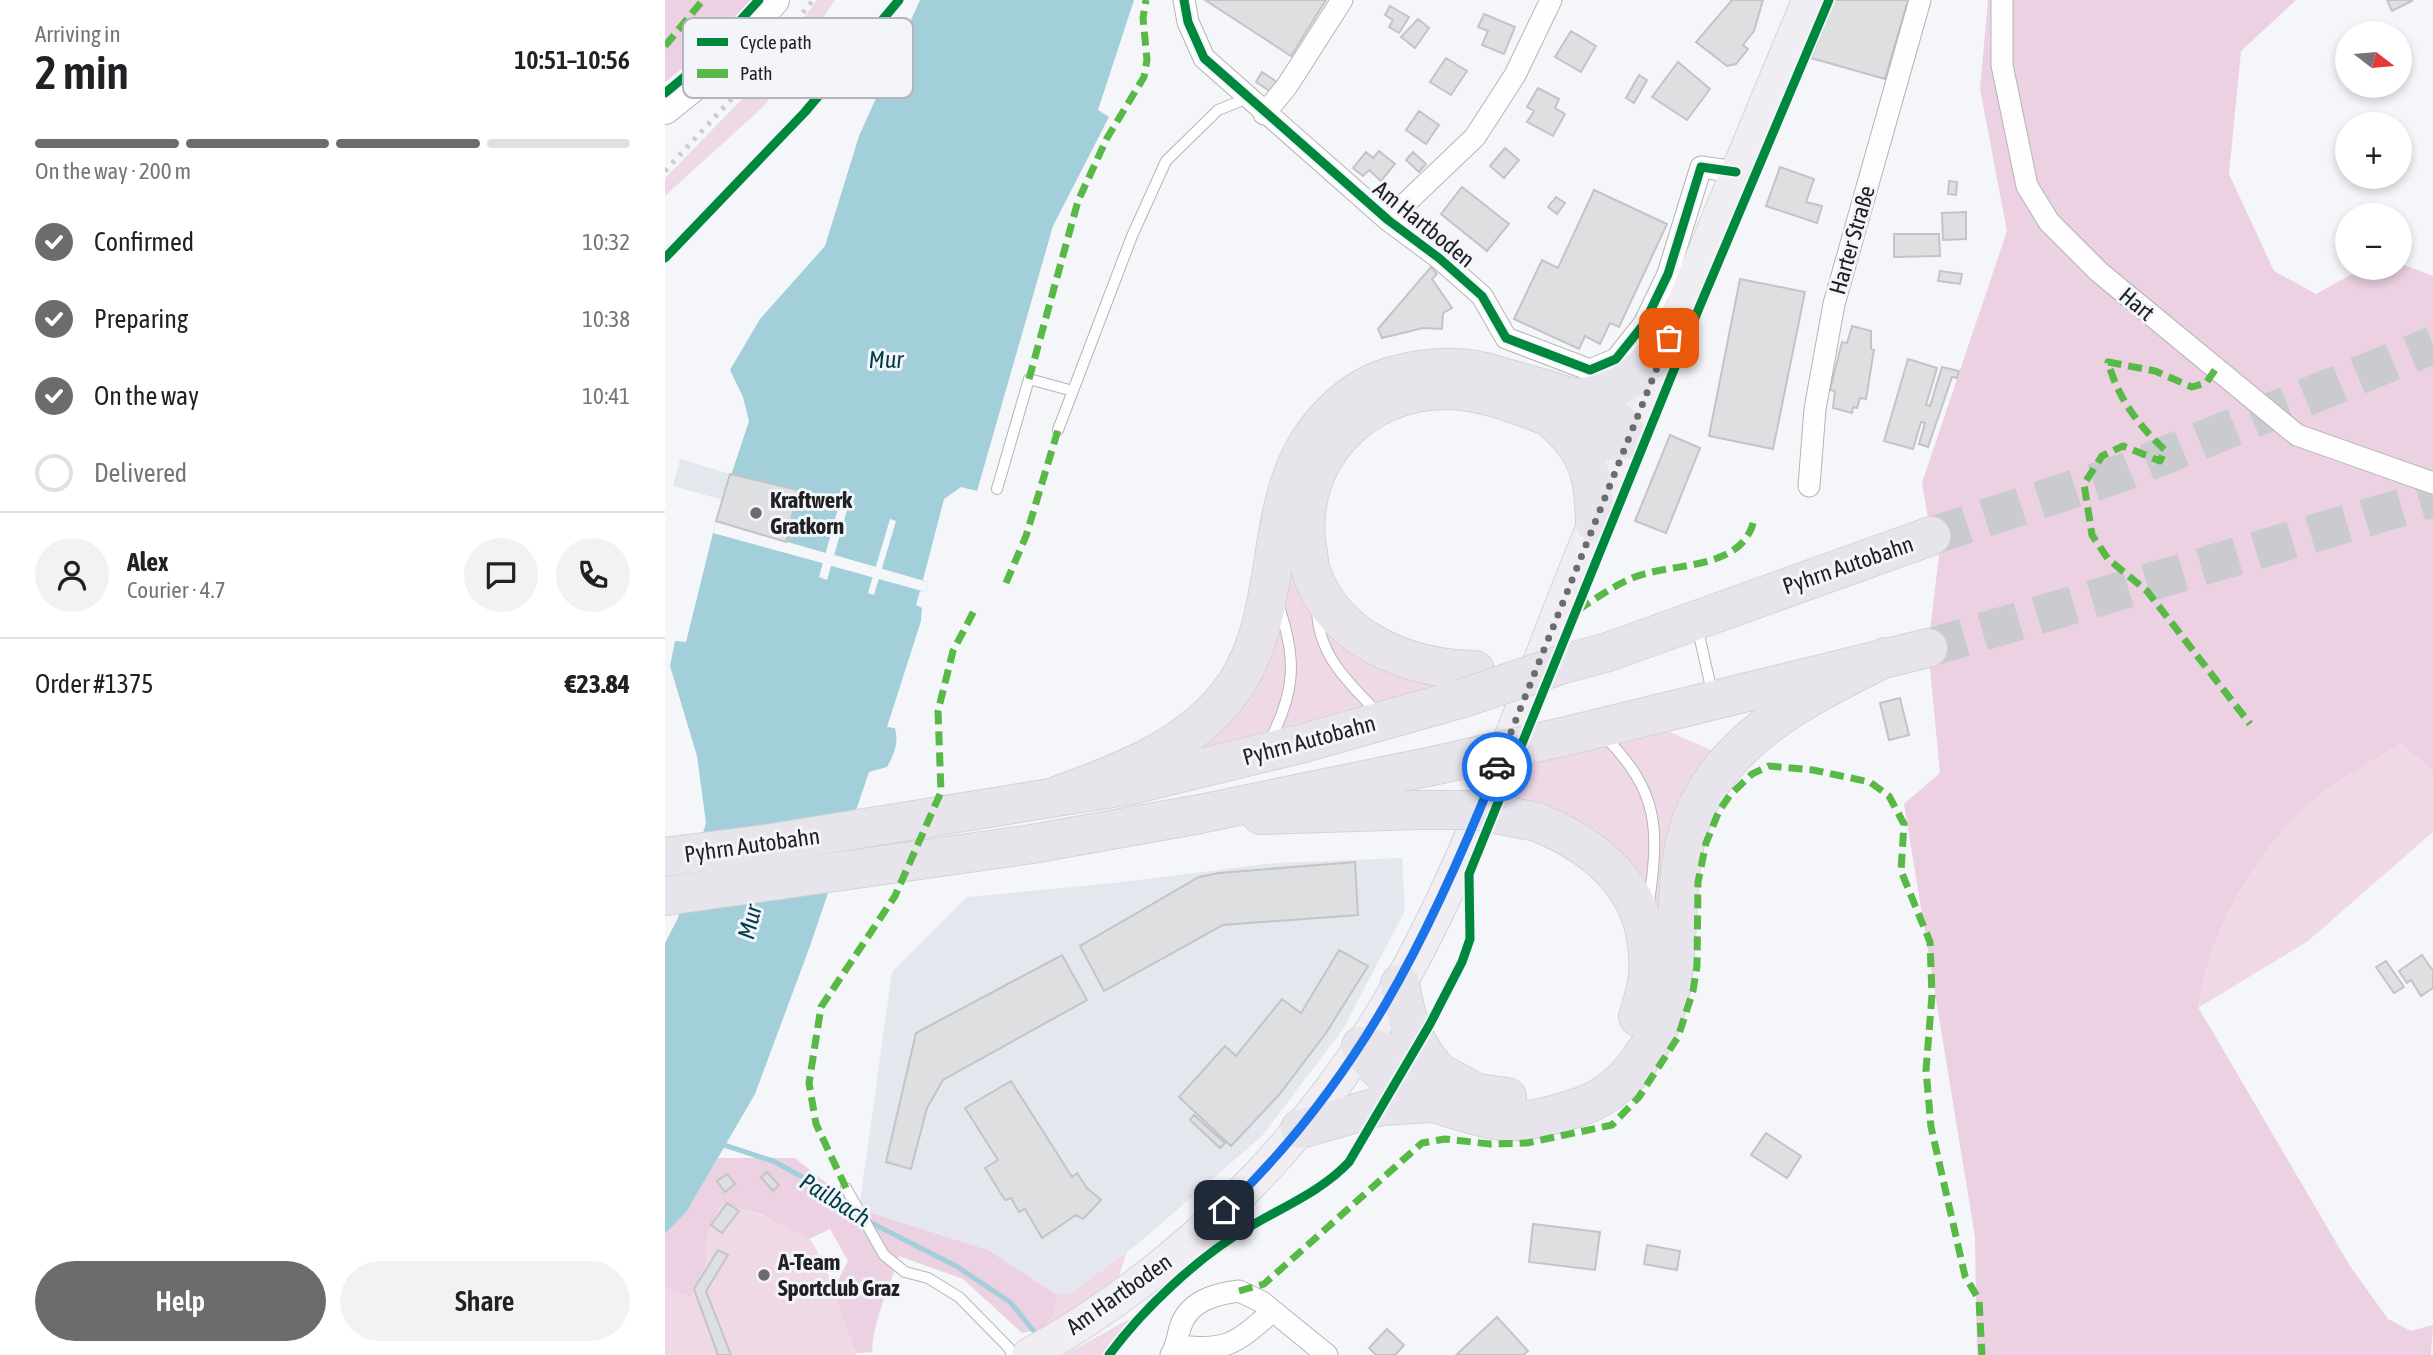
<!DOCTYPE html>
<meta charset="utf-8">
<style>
body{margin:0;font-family:"Asap Condensed",sans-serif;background:#f2f2f2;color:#202124;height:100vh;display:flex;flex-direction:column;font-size:26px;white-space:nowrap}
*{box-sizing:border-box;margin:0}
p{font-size:23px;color:#757577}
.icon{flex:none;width:38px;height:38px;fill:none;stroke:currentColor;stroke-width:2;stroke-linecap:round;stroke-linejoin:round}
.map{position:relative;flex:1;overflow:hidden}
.sheet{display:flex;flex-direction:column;background:#fff;width:665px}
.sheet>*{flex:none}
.needle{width:46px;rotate:106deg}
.buttons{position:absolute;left:1670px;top:21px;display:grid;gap:14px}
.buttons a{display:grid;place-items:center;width:77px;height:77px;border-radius:50%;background:#fff;box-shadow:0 4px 10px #0003;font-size:35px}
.pin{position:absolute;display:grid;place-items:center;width:60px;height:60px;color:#fff;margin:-30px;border-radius:14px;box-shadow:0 4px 10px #0006}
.courier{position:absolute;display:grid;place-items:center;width:70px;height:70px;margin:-35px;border:5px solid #1a73e8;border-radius:50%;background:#fff;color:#222;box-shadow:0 2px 9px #0007}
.overview em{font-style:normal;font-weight:600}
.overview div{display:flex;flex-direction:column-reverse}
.overview{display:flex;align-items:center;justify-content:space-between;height:119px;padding:0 35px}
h1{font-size:46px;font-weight:600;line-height:52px}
.bar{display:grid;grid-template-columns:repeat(4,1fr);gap:10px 7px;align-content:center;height:84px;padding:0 35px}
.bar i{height:9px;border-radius:5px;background:#e0e0e0}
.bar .selected{background:#6b6c6e}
.bar p{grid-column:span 4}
.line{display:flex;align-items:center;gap:18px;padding:0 35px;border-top:2px solid #e0e0e0}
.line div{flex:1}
.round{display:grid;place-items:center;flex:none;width:74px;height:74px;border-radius:37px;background:#f2f2f2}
ol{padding:0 35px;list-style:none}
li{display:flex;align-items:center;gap:21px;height:77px}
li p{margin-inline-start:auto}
li .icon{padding:7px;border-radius:50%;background:#6b6c6e;color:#fff;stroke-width:4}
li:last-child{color:#757577}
li i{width:38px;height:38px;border:4px solid #e0e0e0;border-radius:50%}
.action{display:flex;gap:14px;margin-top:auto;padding:14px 35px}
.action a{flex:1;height:80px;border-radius:42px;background:#6b6c6e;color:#fff;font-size:28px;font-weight:600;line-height:80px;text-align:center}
.action a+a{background:#f2f2f2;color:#202124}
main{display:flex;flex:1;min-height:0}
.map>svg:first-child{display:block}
.built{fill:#e5e7ef}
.green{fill:#f0d9e7}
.forest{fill:#ebd1e1}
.water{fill:#a2cfd9;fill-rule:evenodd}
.pier{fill:#f5f6f9}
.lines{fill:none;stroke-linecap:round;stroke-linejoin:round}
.stream{stroke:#a2cfd9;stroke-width:5}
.building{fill:#dddfe1;stroke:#c3c4c7;stroke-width:2}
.highway-tunnel{stroke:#cacbce;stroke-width:38;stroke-dasharray:38 19;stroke-linecap:butt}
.lane-casing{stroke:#b4b5b7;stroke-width:12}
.street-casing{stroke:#b4b5b7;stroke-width:23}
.secondary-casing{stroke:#b4b5b7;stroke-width:32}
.primary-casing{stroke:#d3d4d5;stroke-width:35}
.highway-casing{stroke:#d3d4d5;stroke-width:40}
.lane{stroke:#fefefe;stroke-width:10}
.street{stroke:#fefefe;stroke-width:21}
.secondary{stroke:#fefefe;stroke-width:30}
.primary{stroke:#f1eef3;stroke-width:33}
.highway{stroke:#e8e4ec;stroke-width:38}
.rail{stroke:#cccccd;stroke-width:5;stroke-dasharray:3.5 7;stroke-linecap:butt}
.highway-bridge-casing{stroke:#d3d4d5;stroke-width:40;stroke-linecap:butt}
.highway-bridge{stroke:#e8e4ec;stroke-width:38}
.quiet{stroke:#58b947;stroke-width:7;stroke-dasharray:14 7;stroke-linecap:butt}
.cycleway-casing{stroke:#f3f5fb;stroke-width:13}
.cycleway{stroke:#00873e;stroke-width:9}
.done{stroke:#6b6c6e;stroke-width:7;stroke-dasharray:0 12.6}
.route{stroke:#1a73e8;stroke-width:9}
.poi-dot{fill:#6b6c6e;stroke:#f3f5fb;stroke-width:2.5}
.labels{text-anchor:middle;stroke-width:6;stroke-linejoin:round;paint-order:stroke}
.street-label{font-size:23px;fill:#202123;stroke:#f3f5fb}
.poi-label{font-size:23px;font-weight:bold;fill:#202123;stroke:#f3f5fb;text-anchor:start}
.water-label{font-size:24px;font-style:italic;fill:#003e47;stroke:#f3f5fb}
.key{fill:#f3f5fb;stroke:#b4b5ba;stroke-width:2}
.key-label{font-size:19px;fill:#202123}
</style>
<main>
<section class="sheet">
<div class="overview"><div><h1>2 min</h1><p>Arriving in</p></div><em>10:51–10:56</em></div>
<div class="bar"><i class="selected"></i><i class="selected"></i><i class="selected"></i><i></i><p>On the way · 200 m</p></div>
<ol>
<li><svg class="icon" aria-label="check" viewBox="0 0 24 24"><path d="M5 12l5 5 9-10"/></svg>Confirmed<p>10:32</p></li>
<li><svg class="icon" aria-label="check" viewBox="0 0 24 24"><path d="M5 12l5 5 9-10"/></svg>Preparing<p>10:38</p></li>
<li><svg class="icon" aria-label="check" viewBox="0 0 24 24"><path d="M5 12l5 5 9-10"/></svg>On the way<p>10:41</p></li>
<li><i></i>Delivered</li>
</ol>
<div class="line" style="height:126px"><a class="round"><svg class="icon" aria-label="person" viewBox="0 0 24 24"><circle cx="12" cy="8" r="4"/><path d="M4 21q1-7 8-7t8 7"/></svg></a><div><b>Alex</b><p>Courier · 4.7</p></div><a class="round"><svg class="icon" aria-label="chat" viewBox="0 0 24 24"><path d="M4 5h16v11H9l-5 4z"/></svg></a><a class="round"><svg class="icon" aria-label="phone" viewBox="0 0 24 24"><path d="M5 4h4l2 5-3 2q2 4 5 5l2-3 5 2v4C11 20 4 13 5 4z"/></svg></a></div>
<div class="line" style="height:91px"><div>Order #1375</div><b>€23.84</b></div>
<div class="action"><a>Help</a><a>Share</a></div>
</section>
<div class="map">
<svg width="1768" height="1355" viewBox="0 0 1768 1355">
<rect width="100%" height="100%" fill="#f5f6f9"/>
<path class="built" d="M15,459L65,474L58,500L8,486Z
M737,858L740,911L678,1029L597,1136L474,1243L402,1295H392L323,1250L194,1209L227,972L302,897L449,883L610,863Z"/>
<path class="green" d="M152,0H170L99,106L0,196V178L83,93Z
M772,376L840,387L942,424L944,431C887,419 835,379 776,380C651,383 579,537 671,628C706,663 755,676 803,678L797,682L526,751L525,744C551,727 576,702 589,674C646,554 585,396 772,376Z
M1003,731L1055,754C1032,785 1017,817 1009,855C1000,896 1005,940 998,982C981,1087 889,1127 793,1102L795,1096C1016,1155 1082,851 841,801L854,767Z
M1736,742L1768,771V832L1643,941L1533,1008C1545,931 1586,858 1643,805C1669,780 1706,762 1736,742Z
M56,1203C76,1209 132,1224 145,1240C159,1257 186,1332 191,1355H0V1288L26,1297L41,1263V1239Z
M462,1252L451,1285L363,1348L387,1318L392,1295H402Z
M466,1318L437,1355H399Z"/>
<path class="forest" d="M0,0H86L60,35L0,82Z
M1323,0H1631L1576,51L1564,174L1609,271L1651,294L1698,268H1734V263L1768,276V771L1736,743C1706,762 1669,781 1643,805C1586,858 1545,931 1533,1007L1685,1266L1723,1319L1746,1331L1768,1325L1766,1355H1312L1310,1237L1239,804L1275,773L1263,648L1275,547L1266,536L1257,483L1342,231L1315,89Z
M53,1158H130L194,1209L323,1250L392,1295L387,1318L378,1329L357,1333L298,1279L234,1256C225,1289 208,1318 207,1352L191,1353L168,1290L183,1261L165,1229L144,1239L97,1215L56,1203L41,1239V1263L26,1297L0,1288V1234L22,1211Z"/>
<path class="water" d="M255,0H469L433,110L444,117L388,226L312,491L296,487L279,499L258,580L263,582L261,592L255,591L251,605L257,608L256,621L222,727L230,728C234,743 229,754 222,767L204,772L145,946L90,1094L22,1211L0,1234V943L13,918L41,823L32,756L5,666L10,641L21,642L51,521L84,421L78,397L65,370L95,319L160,246L194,136ZM174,505L183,507L162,580L154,577ZM225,519L231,521L209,595L203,593Z"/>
<path class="pier" d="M51,521L164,554L161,564L48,533Z
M166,554L263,582L261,592L163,565Z"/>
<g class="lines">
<path class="stream" d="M53,1143L108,1161L143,1180L187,1213L291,1266L345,1302L373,1336"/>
</g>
<path class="building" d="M540,0H661L626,56Z
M1067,0H1098L1089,31L1078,45L1083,49L1071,64L1062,66L1031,42Z
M1170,0H1243L1220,79L1146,58Z
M1722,0H1746L1747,1L1727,11Z
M725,6L744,17L734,33L724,27L728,20L720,15Z
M819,14L850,27L839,54L817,45L823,31L813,27Z
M753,19L764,28L750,48L736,37Z
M906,31L931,46L916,72L890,57Z
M781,58L802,71L786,95L765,82Z
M1013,62L1045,89L1022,120L987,97Z
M597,72L612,82L606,92L591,82Z
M974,75L982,80L969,103L961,98Z
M873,88L894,99L890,108L900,114L888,136L862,122L869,111L862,107Z
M754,111L774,125L761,144L741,130Z
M840,148L854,160L839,178L825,166Z
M714,151L730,164L716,181L704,170L698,176L688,168L701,152L708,158Z
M748,152L761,164L754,172L741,160Z
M1115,167L1149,179L1141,202L1157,206L1152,223L1101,206Z
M1284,181L1292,182L1291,195L1283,194Z
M797,187L844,224L822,251L776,214Z
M929,190L1002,224L954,327L945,323L935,344L920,336L914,349L849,319L877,260L893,268Z
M891,197L900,203L892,214L883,207Z
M1301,212V239L1278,240L1277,213Z
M1229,234H1274L1275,256L1229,257Z
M766,267L772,274L767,279L787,308L778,313L777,329L758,328L717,338L713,329Z
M1275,271L1297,274L1295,284L1273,281Z
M1075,279L1140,292L1108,449L1044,436Z
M1187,326L1206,331V349L1209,350L1201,399L1195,398L1192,408L1188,407L1187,413L1168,408L1170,391L1165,390L1177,342L1182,343Z
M1243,359L1272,368L1261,405L1265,406L1277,367L1294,371L1292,378L1287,377L1263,447L1254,444L1260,423L1256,422L1248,449L1219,441Z
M1005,435L1035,448L1001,533L970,521Z
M65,474L133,490L121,542L51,521Z
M1235,698L1244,735L1224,740L1215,703Z
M690,862L693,915L558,925L439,991L415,946L534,877L554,873Z
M674,950L703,966L661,1033L614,1095L566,1146L514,1097L560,1046L571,1056L617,999L636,1013Z
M397,955L422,1000L278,1080L262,1108L246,1169L221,1162L251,1033Z
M1757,955L1768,971V988L1756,996L1746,980L1742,983L1734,971Z
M1721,961L1739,987L1729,993L1711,967Z
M346,1081L407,1177L412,1173L422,1188L436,1200L418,1219L411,1215L377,1238L360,1209L354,1212L346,1198L340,1200L320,1168L333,1160L300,1108Z
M529,1115L560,1143L555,1148L525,1120Z
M1101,1133L1136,1156L1122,1178L1086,1155Z
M102,1172L114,1185L108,1191L96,1177Z
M62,1174L70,1184L60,1192L52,1181Z
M62,1203L74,1211L57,1233L46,1225Z
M868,1224L935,1232L930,1270L864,1262Z
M982,1245L1015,1251L1012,1270L979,1264Z
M53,1250L63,1255L41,1291L66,1355H53L29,1289Z
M832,1317L863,1351L858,1355H791Z
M722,1329L739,1345L730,1355H711L704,1348Z"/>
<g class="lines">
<path class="highway-tunnel" d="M1266,536L1457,473L1768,345
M1263,648L1768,498"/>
<g class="lane-casing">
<path id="lane" d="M393,430L467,236L501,161L553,110L583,98
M332,489L364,379L408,391
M652,607C652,654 682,681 713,713
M1032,626L1047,692
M939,736C995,792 994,829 984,903
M604,742C631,691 632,658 613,604
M181,1188L219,1255L240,1272L263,1278L294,1297L344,1348L347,1355"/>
</g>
<g class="street-casing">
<path id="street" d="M519,0L523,22L539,58L723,220L774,258L817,296L841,338L925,370L951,359L979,324L1003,274L1036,167L1071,172
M1337,0V65L1362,186L1384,222L1434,272L1632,435L1768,483
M599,114L622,86L677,0
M723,220L810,137L850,75L886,0
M1144,486L1150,409L1169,304L1255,0
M512,1346C563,1352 571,1343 608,1311
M506,1355C512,1346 512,1338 515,1328C523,1301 550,1294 574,1291L597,1302L662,1355"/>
</g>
<g class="secondary-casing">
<path id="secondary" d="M0,109L46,72L109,0"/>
</g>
<g class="primary-casing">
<path id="primary" d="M364,1355C519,1268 647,1139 734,985C809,853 856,705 913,564C989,376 1065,188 1144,0"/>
</g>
<g class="highway-casing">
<path id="highway" d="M909,399C966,388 967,379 1004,338
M890,422C926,454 928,477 930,523
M898,664L940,653L1266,536
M906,735L1263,648
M394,795C459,771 531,745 571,684C624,602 593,491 663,417C679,400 701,384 724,377C760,366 798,364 834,376C863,385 933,401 952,421C957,426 960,433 964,439L944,441C900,424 830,390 783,390C696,389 629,461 642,548C644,556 644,567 647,574C671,641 745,669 810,670
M596,815L753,810
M872,822C940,850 988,895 983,975C982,988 977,1003 973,1017
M0,857L101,844L466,785L635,744L798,698
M0,896L367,844L535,814L772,765
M735,984C741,1019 749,1045 773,1072
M696,1046C723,1092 771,1105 820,1118C849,1126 880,1118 908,1109C937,1101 958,1084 975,1060C980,1051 988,1043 992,1033C1027,959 996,867 1038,796C1078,726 1152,693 1221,657
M702,1047L723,1052L773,1072L812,1093L842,1097
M635,1129L716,1106L766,1103"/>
</g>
<use href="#lane" class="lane"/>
<use href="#street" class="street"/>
<use href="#secondary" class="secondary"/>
<use href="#primary" class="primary"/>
<use href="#highway" class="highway"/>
<path class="rail" d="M0,171L87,77L148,0"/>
<g class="highway-bridge-casing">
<path id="highway-bridge" d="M798,698L898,664
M772,765L906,735
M753,810H810L872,822"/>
</g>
<use href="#highway-bridge" class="highway-bridge"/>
<path class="quiet" d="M0,46L38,0
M1550,370L1541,383L1527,387L1490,371L1443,362C1453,398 1473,425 1500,450L1495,461L1458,446L1437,456L1419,484L1427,535L1443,559L1482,591L1585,724
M364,379L413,201L442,138L479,77L482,60L478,18L481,0
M341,583L361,536L393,430
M913,610C930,599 947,587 965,579C1004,561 1077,573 1089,520
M181,1188L151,1124L144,1083L156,1007L230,896L276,792L273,711L288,651L311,607
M574,1291L599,1284L757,1143L780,1139L825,1144L862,1143L947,1125L974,1097L1013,1037L1028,991L1032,966L1033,882L1041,843L1054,811L1065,795L1087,774L1104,766L1148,770L1205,782L1224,796L1239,824L1236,871L1265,942L1267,995L1261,1070L1266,1127L1300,1276L1314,1300L1317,1355"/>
<g class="cycleway-casing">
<path id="cycleway" d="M519,0L523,22L539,58L723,220L774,258L817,296L841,338L925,370L951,359L979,324L1003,274L1036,167L1071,172
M0,93L36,63L94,0
M0,258L140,112L234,0
M444,1355C478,1309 532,1258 581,1229C617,1207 656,1192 684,1162L765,1024L797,962L805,939L804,874L1034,308L1164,0"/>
</g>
<use href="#cycleway" class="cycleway"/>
</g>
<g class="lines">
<path class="done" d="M832,767L1004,338"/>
<path class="route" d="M559,1210C693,1083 765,935 832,767"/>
</g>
<g class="poi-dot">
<circle cx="91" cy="513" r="7"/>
<circle cx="99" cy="1275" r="7"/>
</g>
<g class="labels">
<g class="street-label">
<text transform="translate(759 224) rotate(39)" y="8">Am Hartboden</text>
<text transform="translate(1187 240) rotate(-74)" y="8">Harter Straße</text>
<text transform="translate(1472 304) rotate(40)" y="8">Hart</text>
<text transform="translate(1183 565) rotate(-19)" y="8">Pyhrn Autobahn</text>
<text transform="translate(644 740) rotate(-15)" y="8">Pyhrn Autobahn</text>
<text transform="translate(87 845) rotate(-8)" y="8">Pyhrn Autobahn</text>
<text transform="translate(454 1294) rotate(-35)" y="8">Am Hartboden</text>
</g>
<g class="poi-label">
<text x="105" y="508">Kraftwerk<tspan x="105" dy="26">Gratkorn</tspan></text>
<text x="113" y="1270">A-Team<tspan x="113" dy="26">Sportclub Graz</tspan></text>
</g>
<g class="water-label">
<text x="221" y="368">Mur</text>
<text transform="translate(85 922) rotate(-76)" y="8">Mur</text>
<text transform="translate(170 1200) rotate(32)" y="8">Pailbach</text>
</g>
</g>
<rect x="18" y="18" width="230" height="80" rx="10" class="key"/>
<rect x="32" y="38" width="31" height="8" fill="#00873e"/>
<rect x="32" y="69" width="31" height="9" fill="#58b947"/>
<g class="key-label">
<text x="75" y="49">Cycle path</text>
<text x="75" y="80">Path</text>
</g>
</svg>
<div class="buttons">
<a><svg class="needle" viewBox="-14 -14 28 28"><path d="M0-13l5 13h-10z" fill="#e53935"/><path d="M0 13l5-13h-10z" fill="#757577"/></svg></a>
<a>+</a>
<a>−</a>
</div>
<div class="pin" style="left:1004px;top:338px;background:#ea580c"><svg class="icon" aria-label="bag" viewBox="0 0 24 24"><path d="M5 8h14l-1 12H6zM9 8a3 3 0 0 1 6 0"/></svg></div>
<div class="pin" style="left:559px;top:1210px;background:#1f2937"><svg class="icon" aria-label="home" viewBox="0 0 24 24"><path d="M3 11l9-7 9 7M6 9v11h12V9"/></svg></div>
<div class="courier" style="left:832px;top:767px"><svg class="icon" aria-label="car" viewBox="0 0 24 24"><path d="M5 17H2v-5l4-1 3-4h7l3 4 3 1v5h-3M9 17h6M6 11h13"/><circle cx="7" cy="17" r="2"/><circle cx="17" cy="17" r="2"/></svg></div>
</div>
</main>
